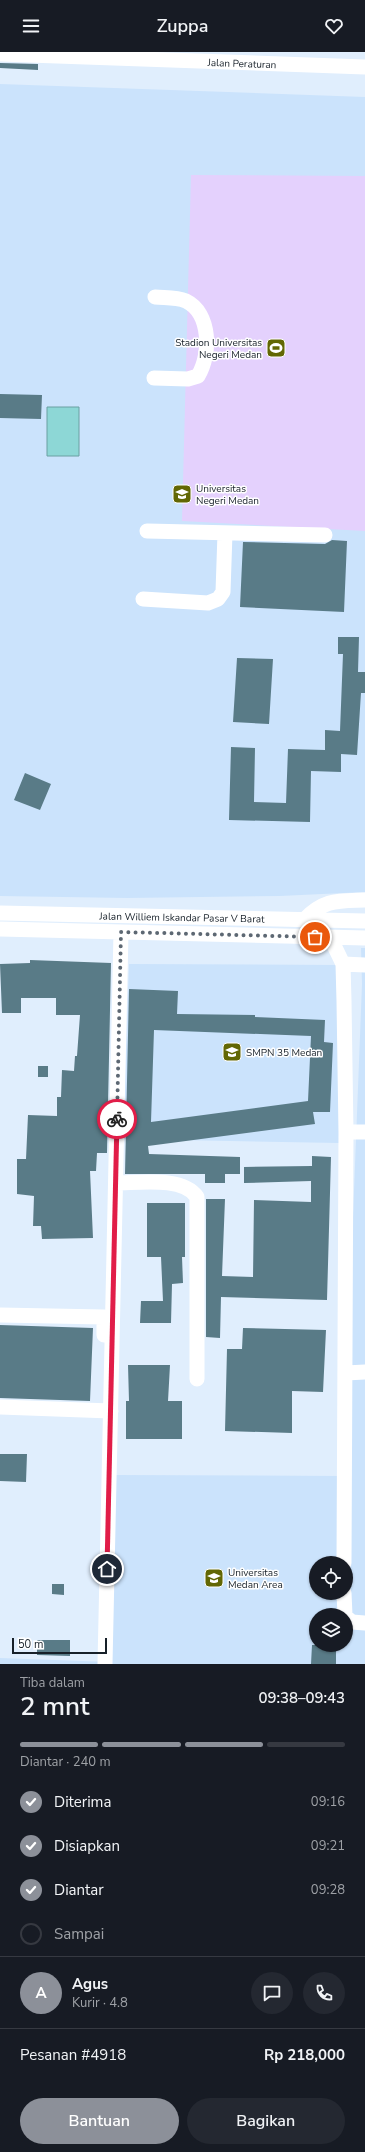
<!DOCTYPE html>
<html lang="id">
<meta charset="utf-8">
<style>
body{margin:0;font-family:"Nunito Sans",sans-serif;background:#242831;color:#f1f3f6;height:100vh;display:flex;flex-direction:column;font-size:15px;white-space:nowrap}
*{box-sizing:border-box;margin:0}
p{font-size:13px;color:#9ea1a6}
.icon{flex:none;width:22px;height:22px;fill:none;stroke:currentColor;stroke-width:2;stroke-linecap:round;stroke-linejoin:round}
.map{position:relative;height:1612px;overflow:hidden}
.side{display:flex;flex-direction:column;background:#171b24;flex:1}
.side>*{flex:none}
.tools{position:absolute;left:309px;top:1504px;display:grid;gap:8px}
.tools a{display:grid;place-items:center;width:44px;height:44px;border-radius:50%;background:#171b24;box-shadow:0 1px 3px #0004;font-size:20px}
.scale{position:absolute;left:12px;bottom:10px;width:95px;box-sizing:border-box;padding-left:4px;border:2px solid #172029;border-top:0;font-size:11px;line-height:14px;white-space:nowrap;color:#172029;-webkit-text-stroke:3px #fff;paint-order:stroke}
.pin{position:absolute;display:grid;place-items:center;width:34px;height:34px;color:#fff;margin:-17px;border:2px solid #fff;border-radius:50%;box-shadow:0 1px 4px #0007}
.courier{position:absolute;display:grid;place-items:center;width:40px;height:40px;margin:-20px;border:3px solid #e11d48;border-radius:50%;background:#fff;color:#222;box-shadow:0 1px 5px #0007}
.head em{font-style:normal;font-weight:600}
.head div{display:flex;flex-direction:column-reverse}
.head{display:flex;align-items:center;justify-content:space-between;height:68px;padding:0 20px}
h1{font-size:26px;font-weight:600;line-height:30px}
.bar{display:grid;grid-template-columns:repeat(4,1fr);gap:6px 4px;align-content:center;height:48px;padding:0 20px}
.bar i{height:5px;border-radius:3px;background:#363941}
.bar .current{background:#8c9099}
.bar p{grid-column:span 4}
.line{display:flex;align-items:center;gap:10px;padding:0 20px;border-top:1px solid #363941}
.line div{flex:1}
.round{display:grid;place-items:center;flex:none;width:42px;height:42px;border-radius:21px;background:#242831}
ol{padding:0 20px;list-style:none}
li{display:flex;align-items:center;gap:12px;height:44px}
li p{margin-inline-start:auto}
li .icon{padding:4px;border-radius:50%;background:#8c9099;color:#fff;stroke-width:4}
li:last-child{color:#9ea1a6}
li i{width:22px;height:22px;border:2px solid #363941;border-radius:50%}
.button{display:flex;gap:8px;margin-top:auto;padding:8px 20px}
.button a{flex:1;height:46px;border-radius:24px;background:#8c9099;color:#fff;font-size:16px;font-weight:600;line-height:46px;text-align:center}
.button a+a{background:#242831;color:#f1f3f6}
header{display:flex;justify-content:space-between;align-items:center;height:52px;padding:0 20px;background:#171b24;font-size:18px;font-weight:600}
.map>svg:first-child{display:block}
.built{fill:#cbe3fc;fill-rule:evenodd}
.green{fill:#e4d1fd}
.water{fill:#8dd7d6;stroke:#6aa0a2}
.building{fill:#597b87;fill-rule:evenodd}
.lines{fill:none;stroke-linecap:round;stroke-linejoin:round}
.minor{stroke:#fff;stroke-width:15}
.done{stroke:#5d6873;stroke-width:4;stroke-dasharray:0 7.2}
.route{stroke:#e11d48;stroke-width:5}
.labels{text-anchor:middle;stroke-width:3;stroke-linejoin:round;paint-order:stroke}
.street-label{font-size:10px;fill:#172029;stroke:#fff}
.poi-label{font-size:10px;fill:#172029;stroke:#fff;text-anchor:start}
</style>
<header><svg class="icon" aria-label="menu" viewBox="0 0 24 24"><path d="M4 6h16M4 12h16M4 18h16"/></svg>Zuppa<svg class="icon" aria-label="heart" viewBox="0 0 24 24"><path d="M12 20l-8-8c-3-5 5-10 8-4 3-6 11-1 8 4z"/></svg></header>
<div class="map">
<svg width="365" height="1612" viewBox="0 0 365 1612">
<rect width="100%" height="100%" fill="#e0eefd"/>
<path class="built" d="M0,32L365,45V840L280,844L127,846L0,844Z
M361,896H365V1612H0V1606L110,1610L115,1423L343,1424L362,932ZM316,1511H346V1541H316ZM316,1563H346V1593H316Z
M129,912L338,913L339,1091L123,1087Z"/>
<path class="green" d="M191,123L365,124V479L182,469Z"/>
<path class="water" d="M47,355H79V404H47Z"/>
<path class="building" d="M0,11L38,12V18L0,16Z
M0,342L42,343L41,367L0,366Z
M332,488L347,489L344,560L240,555L243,490L325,492Z
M338,585H359L358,620H365V641H361L357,703L341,702V720L311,719L310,770L229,768L231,695L255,696L254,750L286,751L288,697L325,698V678L340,679L343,602H338Z
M237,606L273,607L269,672L233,670Z
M25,721L51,732L40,758L14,748Z
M30,908L111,911L107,1101H97L96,1119H90L93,1186L42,1187L41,1174H33L34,1144L17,1142V1107H26L28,1063L57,1064V1045H61L62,1018L74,1019L75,1004H77L80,963H56V946H21V961H2L0,912L30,911Z
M129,937L178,939L177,962L255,963V965L325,968L324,990L333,991L330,1060H313L315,1072L148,1094L149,1102L240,1105V1122H225V1131H205V1122H125ZM154,978L311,984L308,1049L151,1070Z
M38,1014H48V1025H38Z
M312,1104L331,1105L327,1248L221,1245L220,1286L206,1285V1147H225L222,1224L253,1225L254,1148L311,1150V1129L244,1131V1115L312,1114Z
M147,1151H185V1205H182L183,1231L172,1232L171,1271H140L141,1249H163L161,1205H147Z
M0,1273L93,1276L90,1349L0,1346Z
M243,1276L326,1278L323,1340L292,1339V1381L225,1379L227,1297H242Z
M128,1313H170L168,1349H182V1387H126V1349H129Z
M0,1402H27L26,1430L0,1429Z
M52,1532H64V1543L52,1542Z
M37,1588H70V1604L37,1603Z
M312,1593H336V1612H311Z"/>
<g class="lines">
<path class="minor" d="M0,2L365,15
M154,326L188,327L198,324C211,303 211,261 186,249C176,245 166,246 155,245
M147,479L325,483
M143,547L208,551L218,547L223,540L225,481
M0,861L365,869
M304,868C324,847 338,849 365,848
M0,877L365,886
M330,885L343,912L344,949L346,1080L344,1511
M343,912L365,913
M346,1080H365
M116,1131C138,1131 183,1124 197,1145V1327
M0,1263L104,1265V1283
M346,1321L365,1320
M0,1355L111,1359
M344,1541L345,1563
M346,1565L352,1570L365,1571
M105,1612L121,880"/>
</g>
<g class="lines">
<path class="done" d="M117,1067L121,880L315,885"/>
<path class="route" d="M107,1517L117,1067"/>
</g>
<defs>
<g id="stadium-square" transform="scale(1)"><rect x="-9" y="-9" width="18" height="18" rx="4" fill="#626704" stroke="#fff"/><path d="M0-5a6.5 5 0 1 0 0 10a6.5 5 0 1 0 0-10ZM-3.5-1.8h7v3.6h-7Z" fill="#fff"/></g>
<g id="university-square" transform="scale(1)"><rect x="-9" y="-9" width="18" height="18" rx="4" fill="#626704" stroke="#fff"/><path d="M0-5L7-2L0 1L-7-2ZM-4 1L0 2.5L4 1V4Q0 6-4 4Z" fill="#fff"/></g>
<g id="school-square" transform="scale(1)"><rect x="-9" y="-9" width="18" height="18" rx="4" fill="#626704" stroke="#fff"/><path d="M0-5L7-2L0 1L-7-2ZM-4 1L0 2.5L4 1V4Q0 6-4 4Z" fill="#fff"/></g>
</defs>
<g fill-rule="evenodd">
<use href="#stadium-square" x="276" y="296"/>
<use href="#university-square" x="182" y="442"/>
<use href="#school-square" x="232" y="1000"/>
<use href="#university-square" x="214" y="1526"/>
</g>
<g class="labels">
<g class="street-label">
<text transform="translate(242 11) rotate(2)" y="4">Jalan Peraturan</text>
<text transform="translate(182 865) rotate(1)" y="4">Jalan Williem Iskandar Pasar V Barat</text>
</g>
<g class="poi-label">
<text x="262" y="294" text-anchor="end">Stadion Universitas<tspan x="262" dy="12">Negeri Medan</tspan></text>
<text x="196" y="440">Universitas<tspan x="196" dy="12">Negeri Medan</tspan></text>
<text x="246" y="1004">SMPN 35 Medan</text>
<text x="228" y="1524">Universitas<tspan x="228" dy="12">Medan Area</tspan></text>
</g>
</g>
</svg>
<div class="tools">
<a><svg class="icon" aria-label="locate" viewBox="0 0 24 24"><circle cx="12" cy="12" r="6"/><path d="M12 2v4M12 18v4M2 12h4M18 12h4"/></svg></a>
<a><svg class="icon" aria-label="layers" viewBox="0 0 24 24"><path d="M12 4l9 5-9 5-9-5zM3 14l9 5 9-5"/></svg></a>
</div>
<div class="scale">50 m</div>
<div class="pin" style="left:315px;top:885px;background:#ea580c"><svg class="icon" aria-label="bag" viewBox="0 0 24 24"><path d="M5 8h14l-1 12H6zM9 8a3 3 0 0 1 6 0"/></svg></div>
<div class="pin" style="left:107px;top:1517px;background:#1f2937"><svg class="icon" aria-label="home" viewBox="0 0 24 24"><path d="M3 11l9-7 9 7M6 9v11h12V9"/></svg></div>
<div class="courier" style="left:117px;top:1067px"><svg class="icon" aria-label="bike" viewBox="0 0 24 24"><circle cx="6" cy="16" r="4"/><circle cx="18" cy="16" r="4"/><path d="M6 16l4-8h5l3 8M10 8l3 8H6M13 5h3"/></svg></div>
</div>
<section class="side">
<div class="head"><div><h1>2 mnt</h1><p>Tiba dalam</p></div><em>09:38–09:43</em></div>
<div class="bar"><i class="current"></i><i class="current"></i><i class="current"></i><i></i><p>Diantar · 240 m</p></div>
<ol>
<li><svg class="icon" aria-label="check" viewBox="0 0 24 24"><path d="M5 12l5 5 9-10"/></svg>Diterima<p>09:16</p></li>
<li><svg class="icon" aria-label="check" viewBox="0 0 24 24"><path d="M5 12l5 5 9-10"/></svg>Disiapkan<p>09:21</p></li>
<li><svg class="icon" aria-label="check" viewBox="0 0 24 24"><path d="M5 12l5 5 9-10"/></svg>Diantar<p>09:28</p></li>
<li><i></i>Sampai</li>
</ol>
<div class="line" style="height:72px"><b class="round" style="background:#8c9099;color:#fff">A</b><div><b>Agus</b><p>Kurir · 4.8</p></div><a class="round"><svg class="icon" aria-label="chat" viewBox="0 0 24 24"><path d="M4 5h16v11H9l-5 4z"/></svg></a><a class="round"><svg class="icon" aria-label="phone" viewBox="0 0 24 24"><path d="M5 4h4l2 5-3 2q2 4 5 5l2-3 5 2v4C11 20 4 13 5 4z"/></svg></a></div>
<div class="line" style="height:52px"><div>Pesanan #4918</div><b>Rp 218,000</b></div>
<div class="button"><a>Bantuan</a><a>Bagikan</a></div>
</section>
